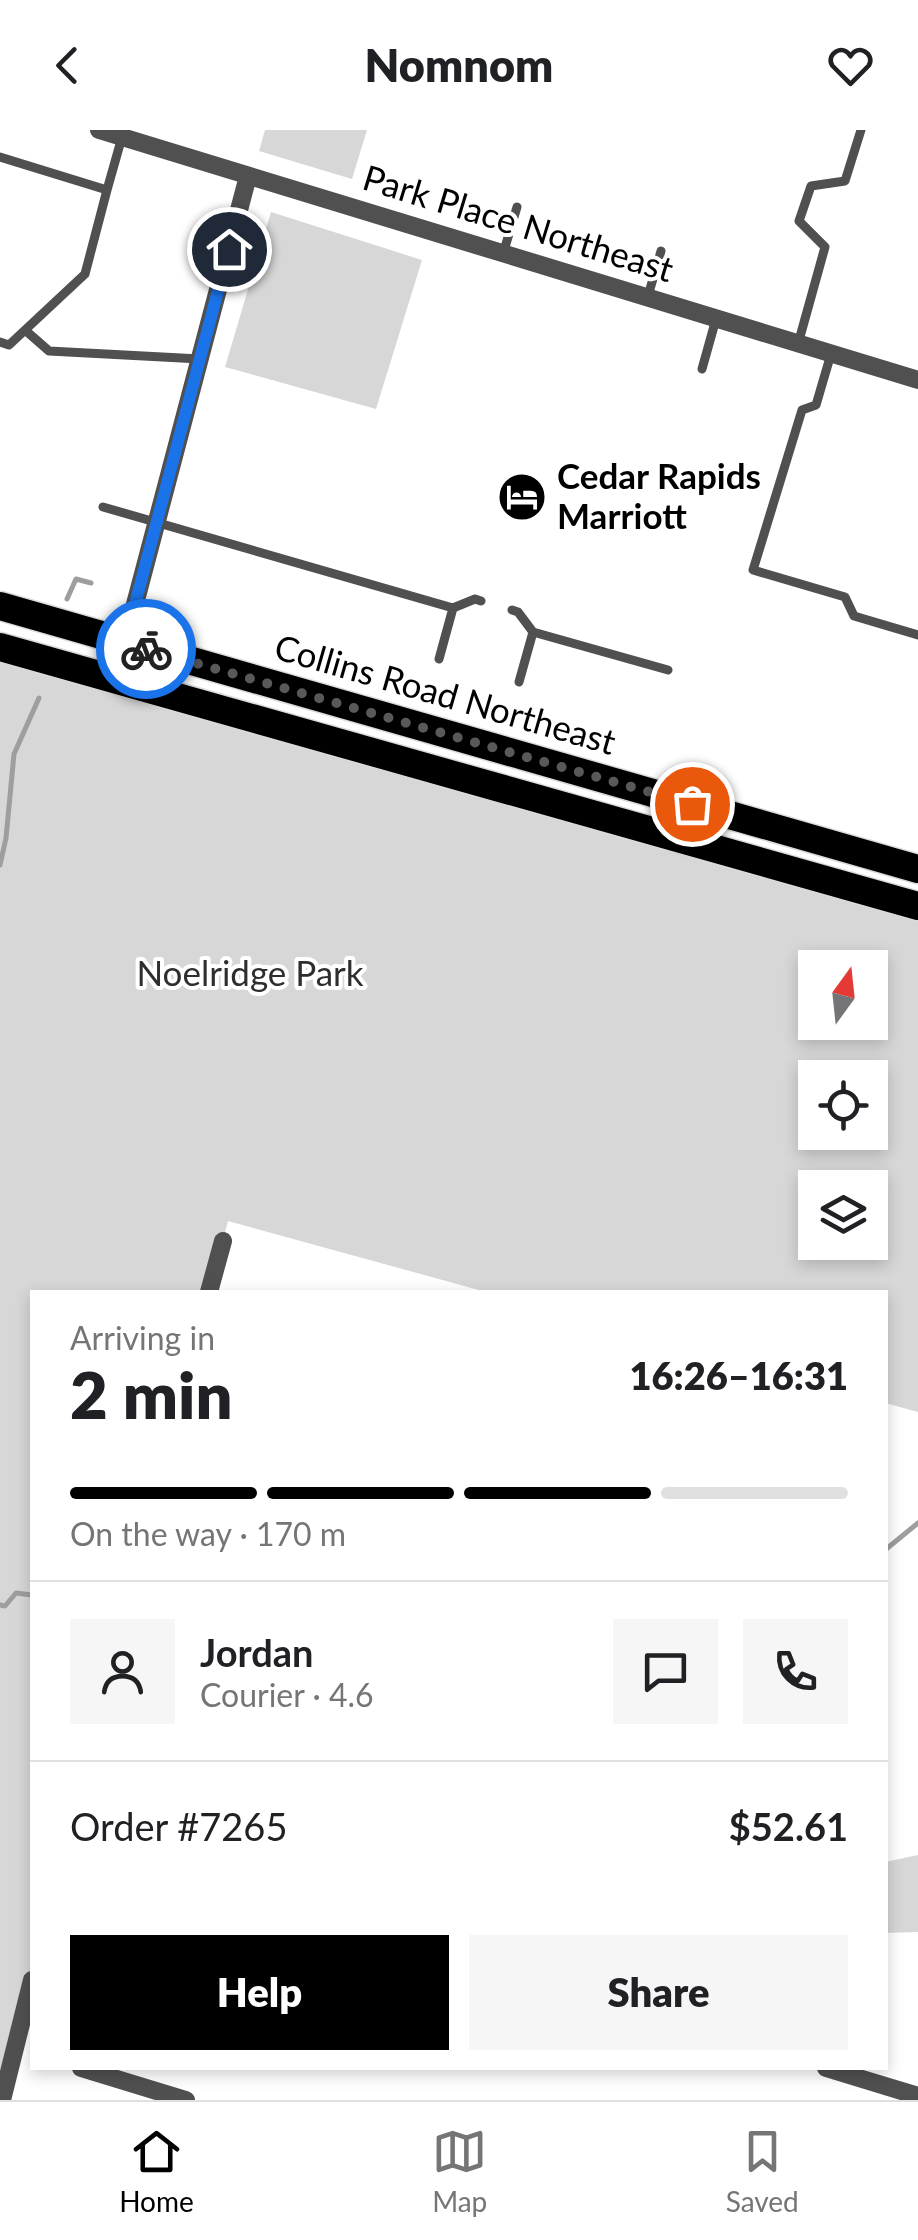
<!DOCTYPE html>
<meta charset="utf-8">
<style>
body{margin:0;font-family:Lato,sans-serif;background:#f6f6f6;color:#202124;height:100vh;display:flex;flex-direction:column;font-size:38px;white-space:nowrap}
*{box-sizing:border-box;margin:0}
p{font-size:32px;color:#757577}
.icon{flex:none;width:55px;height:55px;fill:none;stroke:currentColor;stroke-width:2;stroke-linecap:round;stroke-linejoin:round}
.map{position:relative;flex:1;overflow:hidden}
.sheet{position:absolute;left:30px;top:1160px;width:858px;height:780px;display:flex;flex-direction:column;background:#fff;border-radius:0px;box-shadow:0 5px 15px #0003}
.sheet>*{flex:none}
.needle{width:65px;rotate:15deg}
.tools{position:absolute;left:798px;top:820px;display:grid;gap:20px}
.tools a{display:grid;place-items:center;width:90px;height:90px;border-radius:0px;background:#fff;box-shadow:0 5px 15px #0003;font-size:50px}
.pin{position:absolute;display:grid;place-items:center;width:85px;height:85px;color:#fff;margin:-42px;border:5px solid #fff;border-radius:50%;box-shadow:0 2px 10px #0007}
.courier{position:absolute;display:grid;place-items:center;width:100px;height:100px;margin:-50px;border:8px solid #1a73e8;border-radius:50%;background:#fff;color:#222;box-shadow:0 2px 12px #0007}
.summary em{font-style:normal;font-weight:800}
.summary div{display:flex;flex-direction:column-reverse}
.summary{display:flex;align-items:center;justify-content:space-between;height:170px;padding:0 40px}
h1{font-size:65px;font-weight:800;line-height:75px}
.bar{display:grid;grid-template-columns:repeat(4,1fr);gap:15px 10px;align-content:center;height:120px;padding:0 40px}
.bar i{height:12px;border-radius:8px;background:#e0e0e0}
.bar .current{background:#000}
.bar p{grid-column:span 4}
.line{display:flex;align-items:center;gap:25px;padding:0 40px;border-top:2px solid #e0e0e0}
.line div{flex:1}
.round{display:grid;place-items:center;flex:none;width:105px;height:105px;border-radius:0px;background:#f6f6f6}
.action{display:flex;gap:20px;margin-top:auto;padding:20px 40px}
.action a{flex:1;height:115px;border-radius:0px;background:#000;color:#fff;font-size:40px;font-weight:800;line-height:115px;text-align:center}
.action a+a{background:#f6f6f6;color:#202124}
header{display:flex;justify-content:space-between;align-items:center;height:130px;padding:0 40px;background:#fff;font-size:45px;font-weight:800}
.dock{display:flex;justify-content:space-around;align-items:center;height:140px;border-top:2px solid #e0e0e0;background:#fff;font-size:28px;color:#757577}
.dock a{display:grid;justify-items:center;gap:5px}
.dock .current{color:#000}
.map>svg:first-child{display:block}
.green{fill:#d7d7d7;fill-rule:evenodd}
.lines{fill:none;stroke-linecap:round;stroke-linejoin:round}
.stream{stroke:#9e9e9e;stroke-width:5}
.trunk-casing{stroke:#dbdbdb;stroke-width:31}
.service{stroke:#505050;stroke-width:9}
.minor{stroke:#505050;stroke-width:18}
.trunk{stroke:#000;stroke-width:28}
.done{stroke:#595959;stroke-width:10;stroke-dasharray:0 18}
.route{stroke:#1a73e8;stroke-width:12}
.labels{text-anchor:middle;stroke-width:8;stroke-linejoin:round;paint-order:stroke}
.street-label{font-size:35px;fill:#000;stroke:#fff}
.poi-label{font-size:35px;font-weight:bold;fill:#000;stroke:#fff;text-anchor:start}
.park-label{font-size:35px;fill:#2e2e2e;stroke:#fff}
</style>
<header><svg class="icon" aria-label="back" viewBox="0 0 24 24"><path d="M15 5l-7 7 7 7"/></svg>Nomnom<svg class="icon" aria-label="heart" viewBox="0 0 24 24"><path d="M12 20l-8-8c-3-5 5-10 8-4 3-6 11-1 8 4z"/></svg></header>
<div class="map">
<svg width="918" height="1970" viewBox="0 0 918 1970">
<rect width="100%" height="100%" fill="#fff"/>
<path class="green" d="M265,0H367L352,49L259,21Z
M271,82L422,130L376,279L225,237Z
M0,517L918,776V1282L885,1273V1162H486L228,1091L209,1162H32V1850L0,1970ZM815,838H870V892H815ZM815,948H870V1002H815ZM815,1058H870V1112H815Z
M918,1725V1802L885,1803V1732Z"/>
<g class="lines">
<path class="stream" d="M67,469L76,449L91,453
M0,735L6,708L14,624L39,568
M885,1420L918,1393
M0,1475L5,1476L16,1463L32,1465"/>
<g class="trunk-casing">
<path id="trunk" d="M0,476L918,739
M0,517L918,776"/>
</g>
<path class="service" d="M0,27L107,60L122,7
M503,124L517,77
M648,166L661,121
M25,200L49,221L200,229
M0,212L9,215L85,144L107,60
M798,214L825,117L799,91L811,56L845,51L861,0
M831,224L816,275L802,280L753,440L845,467L854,486L918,505
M702,239L716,189
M103,377L453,478L475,469L481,471
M512,480L518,482L533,502L668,540
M439,529L453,478
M519,552L533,502"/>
<path class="minor" d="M99,0L918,250
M125,512L248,46
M209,1162L223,1111
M81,1938L186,1970
M826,1938L918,1966
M2,1970L32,1850"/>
<use href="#trunk" class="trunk"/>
</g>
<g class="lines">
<path class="done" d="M146,519L692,674"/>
<path class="route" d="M146,519L125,512L229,119"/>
</g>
<defs>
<g id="hotel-disc" transform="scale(2.5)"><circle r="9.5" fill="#000" stroke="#fff"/><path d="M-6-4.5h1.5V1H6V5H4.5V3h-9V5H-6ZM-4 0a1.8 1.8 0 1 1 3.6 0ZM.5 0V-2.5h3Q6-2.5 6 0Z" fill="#fff"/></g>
</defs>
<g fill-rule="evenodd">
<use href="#hotel-disc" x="522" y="367"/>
</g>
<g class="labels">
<g class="street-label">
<text transform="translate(518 94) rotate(17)" y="12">Park Place Northeast</text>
<text transform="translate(445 565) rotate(16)" y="12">Collins Road Northeast</text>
</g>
<g class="poi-label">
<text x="557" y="359">Cedar Rapids<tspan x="557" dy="40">Marriott</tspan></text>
</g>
<g class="park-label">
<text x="250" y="856">Noelridge Park</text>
</g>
</g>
</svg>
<div class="tools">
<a><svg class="needle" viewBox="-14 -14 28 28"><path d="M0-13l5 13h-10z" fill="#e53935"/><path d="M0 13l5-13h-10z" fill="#757577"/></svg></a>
<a><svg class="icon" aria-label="locate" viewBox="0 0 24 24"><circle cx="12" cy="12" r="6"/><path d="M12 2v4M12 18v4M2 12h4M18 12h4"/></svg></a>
<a><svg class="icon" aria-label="layers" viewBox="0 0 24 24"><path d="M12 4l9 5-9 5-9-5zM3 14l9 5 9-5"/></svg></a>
</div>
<div class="pin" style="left:692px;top:674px;background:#ea580c"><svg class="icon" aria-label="bag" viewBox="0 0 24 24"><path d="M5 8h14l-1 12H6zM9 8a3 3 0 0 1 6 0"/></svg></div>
<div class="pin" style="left:229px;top:119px;background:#1f2937"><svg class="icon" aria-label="home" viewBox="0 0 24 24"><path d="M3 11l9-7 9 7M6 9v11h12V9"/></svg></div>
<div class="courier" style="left:146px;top:519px"><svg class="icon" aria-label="bike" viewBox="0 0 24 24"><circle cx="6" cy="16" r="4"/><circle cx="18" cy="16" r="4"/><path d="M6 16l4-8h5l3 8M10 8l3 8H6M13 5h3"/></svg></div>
<section class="sheet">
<div class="summary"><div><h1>2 min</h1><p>Arriving in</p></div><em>16:26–16:31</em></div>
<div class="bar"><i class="current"></i><i class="current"></i><i class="current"></i><i></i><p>On the way · 170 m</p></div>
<div class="line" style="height:180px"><a class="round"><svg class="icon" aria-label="person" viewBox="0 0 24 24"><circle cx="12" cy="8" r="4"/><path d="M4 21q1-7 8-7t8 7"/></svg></a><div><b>Jordan</b><p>Courier · 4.6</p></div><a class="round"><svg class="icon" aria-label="chat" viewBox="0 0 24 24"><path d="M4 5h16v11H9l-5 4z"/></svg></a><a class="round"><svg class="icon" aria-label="phone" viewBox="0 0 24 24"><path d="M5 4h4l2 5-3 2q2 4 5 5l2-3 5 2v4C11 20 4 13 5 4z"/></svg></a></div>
<div class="line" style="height:130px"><div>Order #7265</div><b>$52.61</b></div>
<div class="action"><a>Help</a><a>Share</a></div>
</section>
</div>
<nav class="dock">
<a class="current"><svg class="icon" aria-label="home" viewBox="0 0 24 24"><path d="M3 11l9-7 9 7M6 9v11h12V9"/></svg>Home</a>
<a><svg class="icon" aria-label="map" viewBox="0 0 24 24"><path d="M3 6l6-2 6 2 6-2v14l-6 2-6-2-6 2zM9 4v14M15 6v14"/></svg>Map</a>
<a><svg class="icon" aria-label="saved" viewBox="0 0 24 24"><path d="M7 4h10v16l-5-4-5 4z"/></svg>Saved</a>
</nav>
